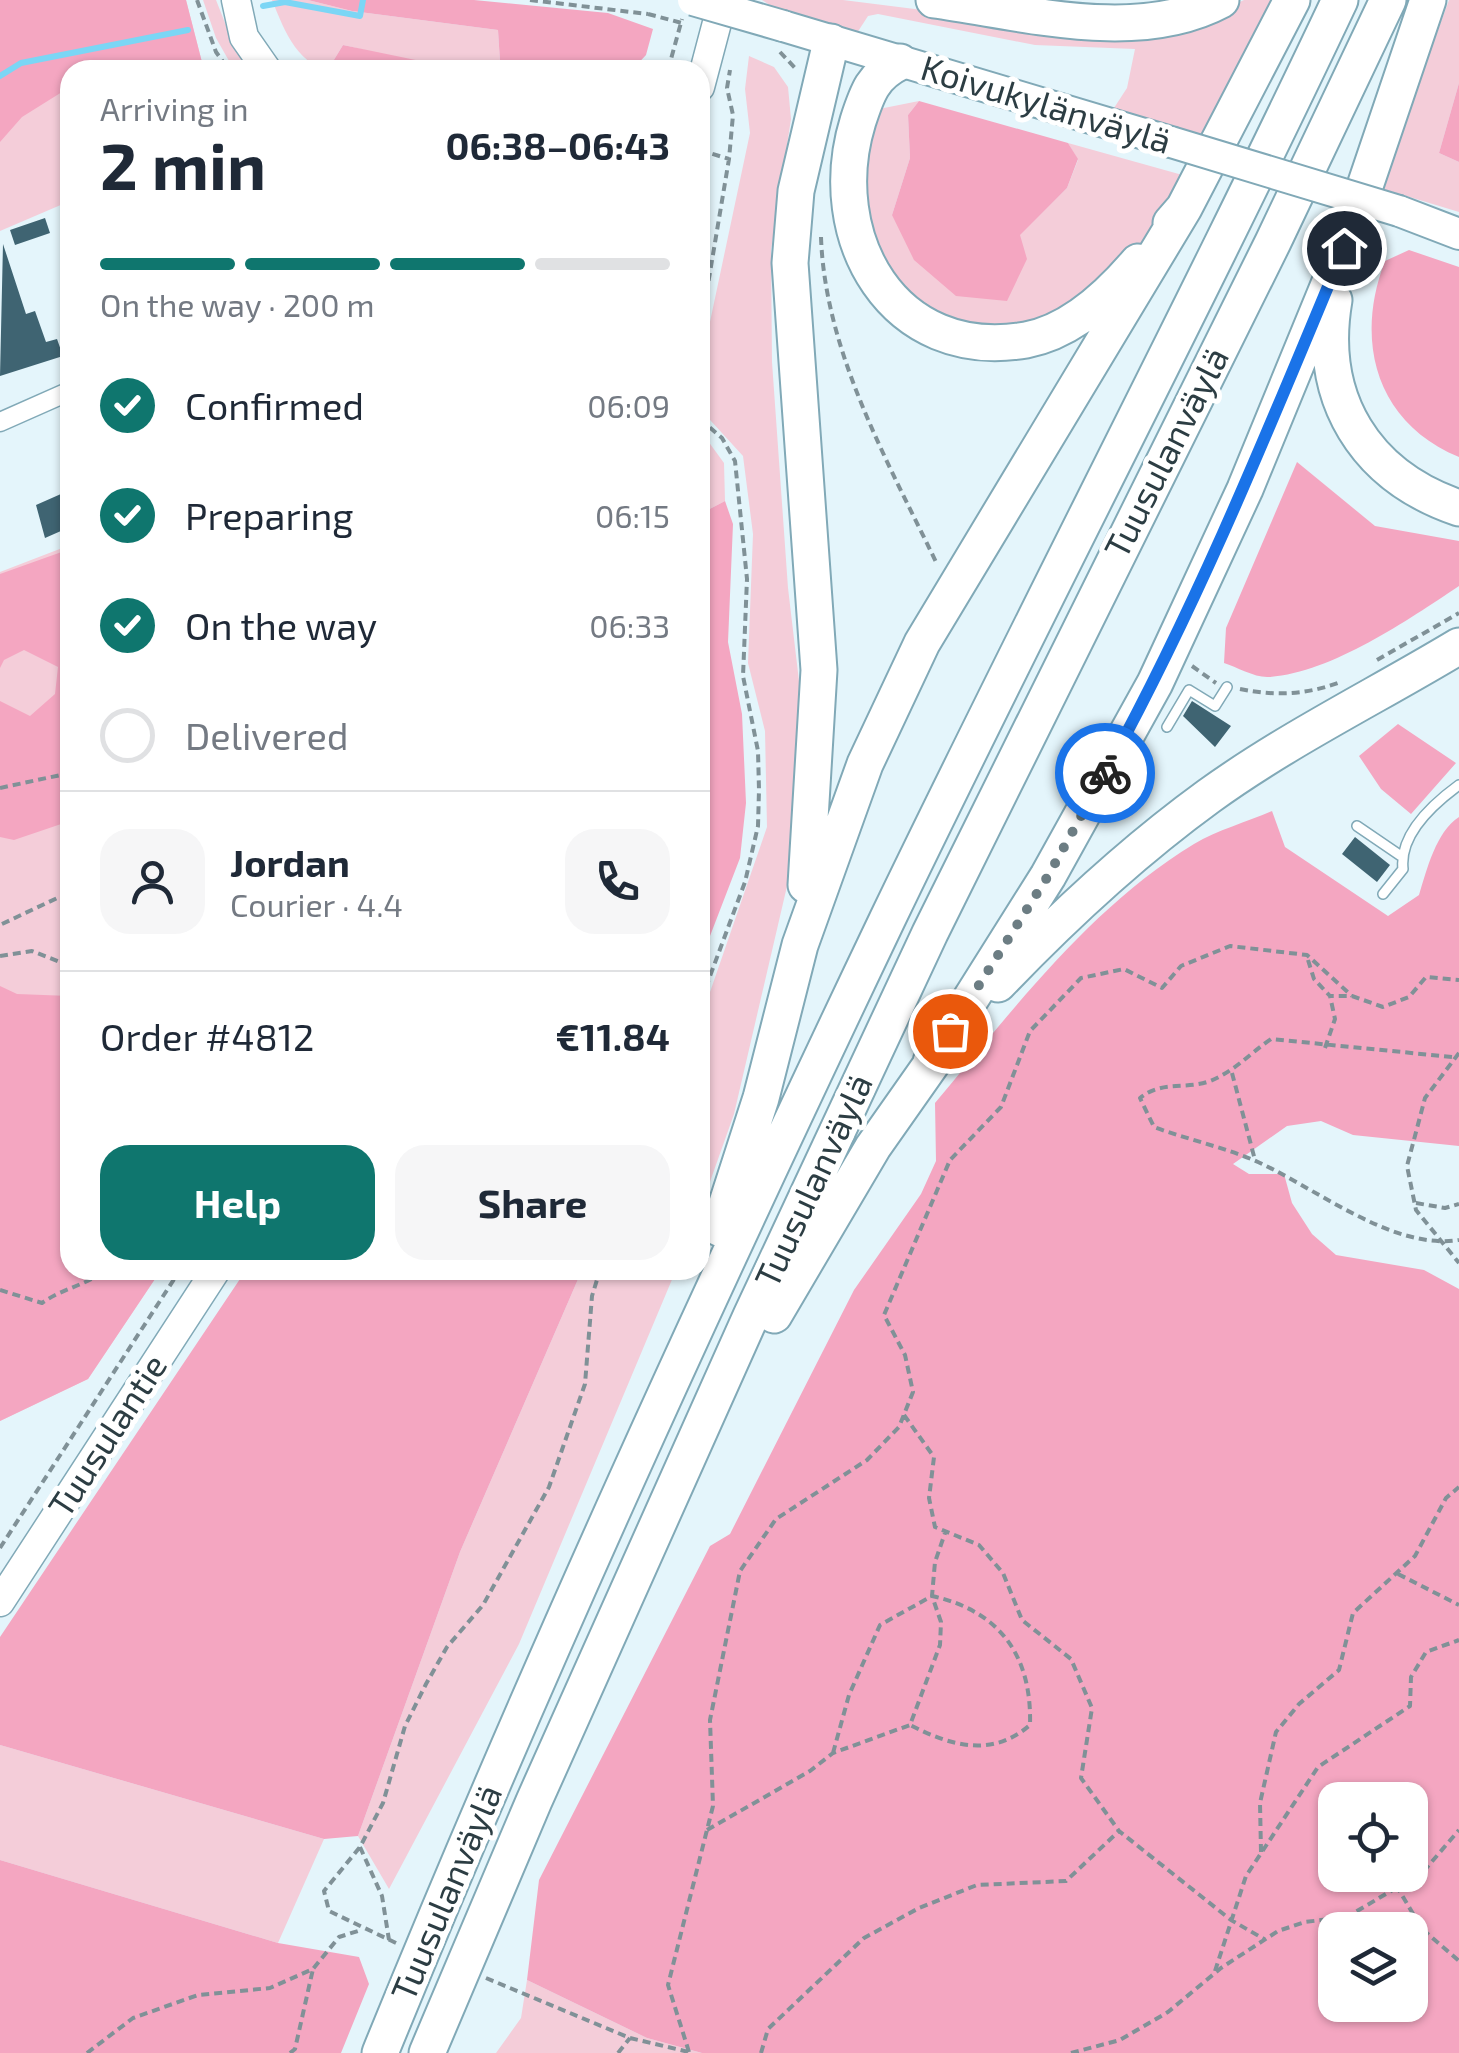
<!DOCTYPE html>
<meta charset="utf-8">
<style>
body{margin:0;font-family:"Exo 2",sans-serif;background:#f6f6f7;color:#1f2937;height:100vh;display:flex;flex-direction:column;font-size:38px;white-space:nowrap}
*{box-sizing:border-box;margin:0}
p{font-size:32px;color:#747a83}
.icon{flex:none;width:55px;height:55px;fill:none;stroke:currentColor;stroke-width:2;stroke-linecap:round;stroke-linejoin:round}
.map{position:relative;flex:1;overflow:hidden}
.sheet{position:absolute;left:60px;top:60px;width:650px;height:1220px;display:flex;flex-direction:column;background:#fff;border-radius:30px;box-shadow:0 2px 8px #0004}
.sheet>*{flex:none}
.tools{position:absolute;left:1318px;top:1782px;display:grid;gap:20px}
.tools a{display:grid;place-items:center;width:110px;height:110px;border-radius:20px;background:#fff;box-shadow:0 2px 8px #0004;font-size:50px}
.pin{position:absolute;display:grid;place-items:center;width:85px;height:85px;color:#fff;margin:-42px;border:5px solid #fff;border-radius:50%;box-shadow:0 2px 10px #0007}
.courier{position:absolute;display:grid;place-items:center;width:100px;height:100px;margin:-50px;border:8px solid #1a73e8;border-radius:50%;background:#fff;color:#222;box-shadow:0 2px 12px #0007}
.overview em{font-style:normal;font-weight:700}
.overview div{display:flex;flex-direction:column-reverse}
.overview{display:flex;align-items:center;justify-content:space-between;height:170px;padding:0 40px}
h1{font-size:65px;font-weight:700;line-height:75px}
.bar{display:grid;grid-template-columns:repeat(4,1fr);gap:15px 10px;align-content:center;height:120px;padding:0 40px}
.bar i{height:12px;border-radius:8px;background:#e0e1e3}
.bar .on{background:#0f766e}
.bar p{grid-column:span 4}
.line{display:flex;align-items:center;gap:25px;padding:0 40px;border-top:2px solid #e0e1e3}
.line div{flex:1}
.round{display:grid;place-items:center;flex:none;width:105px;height:105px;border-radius:30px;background:#f6f6f7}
ol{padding:0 40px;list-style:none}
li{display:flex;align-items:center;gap:30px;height:110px}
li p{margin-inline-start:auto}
li .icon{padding:10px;border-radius:50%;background:#0f766e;color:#fff;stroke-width:4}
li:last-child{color:#747a83}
li i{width:55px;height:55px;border:5px solid #e0e1e3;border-radius:50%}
.button{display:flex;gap:20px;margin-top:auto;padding:20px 40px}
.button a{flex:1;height:115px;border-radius:30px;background:#0f766e;color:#fff;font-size:40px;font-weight:700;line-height:115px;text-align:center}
.button a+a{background:#f6f6f7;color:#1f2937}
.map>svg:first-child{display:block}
.green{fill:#f4cdd9}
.forest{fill:#f4a6c1;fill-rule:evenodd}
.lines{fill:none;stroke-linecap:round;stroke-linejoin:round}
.stream{stroke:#7bd6f5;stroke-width:6}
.building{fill:#3f6472}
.lane-casing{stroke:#81a9b7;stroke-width:12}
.street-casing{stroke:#81a9b7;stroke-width:21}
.secondary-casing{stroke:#81a9b7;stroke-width:31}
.primary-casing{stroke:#81a9b7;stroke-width:34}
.highway-casing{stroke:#81a9b7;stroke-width:39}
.path{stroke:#809197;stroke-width:4;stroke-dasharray:8 5;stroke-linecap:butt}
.lane{stroke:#fff;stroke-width:9}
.street{stroke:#fff;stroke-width:18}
.secondary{stroke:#fff;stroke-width:28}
.primary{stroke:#fff;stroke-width:30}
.highway{stroke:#fff;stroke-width:35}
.primary-bridge-casing{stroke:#81a9b7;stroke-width:34;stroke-linecap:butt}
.path-bridge{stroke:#809197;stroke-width:4;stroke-dasharray:8 5;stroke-linecap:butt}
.primary-bridge{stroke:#fff;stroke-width:30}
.done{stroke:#6c7d83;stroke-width:10;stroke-dasharray:0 18}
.route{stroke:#1a73e8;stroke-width:12}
.labels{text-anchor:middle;stroke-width:10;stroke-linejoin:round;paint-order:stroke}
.street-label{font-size:35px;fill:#2c3d43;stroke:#fff}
</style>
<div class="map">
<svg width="1459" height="2053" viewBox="0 0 1459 2053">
<rect width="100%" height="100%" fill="#e4f5fb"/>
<path class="green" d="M0,0H186L204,70H70V201L0,231Z
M203,0H216L236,51L249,70L233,68L216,38Z
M272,0H308L352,11L498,30L500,63C466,82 382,53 343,45L332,63L337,70C299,70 285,32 272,0Z
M762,0H843L1106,33L1207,17L1244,0H1279L1210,138L1112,111L1127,88L1135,49L1035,45L878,14L868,16L857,33L776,9Z
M1449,0H1459V83L1439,153L1459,162V212L1380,188Z
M749,56L774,67L788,87L791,119L771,250L772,362L788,588L801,698L791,869L734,1114L700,1210V1021L767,827L765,731L748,663L753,534L743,456L700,409V369L750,133L745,89Z
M919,101L908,115L910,158L892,215L1019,235L1067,188L1078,160L1068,143L1186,176L1158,229L1091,297L1024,330L950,326L882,274L859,172L874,110Z
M700,430L724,463L725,501L700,514Z
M70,545V1270H161L88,1379L0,1421V572Z
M582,1270H676L519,1644L389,1889L358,1836L460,1552Z
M0,1745L324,1839L278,1943L0,1860Z
M527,1980L647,2038L702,2053H496L521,2018Z"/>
<path class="forest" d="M0,0H186L204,70H70V87L22,117L0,142Z
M308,0H474L608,13L653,29L646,55L632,70H487L500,62L498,30L352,11Z
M343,45L464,70H337L332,63Z
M1459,83V162L1439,153Z
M919,101L1068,143L1078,159L1067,188L1020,235L1027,259L1007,301L956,296L914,260L892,215L910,158L908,115Z
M1409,250L1459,267V457C1376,423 1354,341 1385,261Z
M1297,462L1375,526L1459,541V586C1408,620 1331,673 1269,677C1255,678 1237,667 1224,663L1226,628Z
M725,501L733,524L728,642L742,714L746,803L740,858L700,962V514Z
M70,549V821L14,840L0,837V701L30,716L55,694L58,667L24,650L4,660L0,668V574Z
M1398,724L1456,763L1411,814L1381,789L1359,756Z
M1272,811L1285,847L1388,916L1419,895C1427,869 1436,832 1459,817V1146L1353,1135L1321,1121L1287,1126L1233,1164L1249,1174H1284L1292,1203L1312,1234L1336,1255L1424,1270L1459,1289V2053H702L647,2038L527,1980L539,1880L710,1546L730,1534L854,1290L921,1194L936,1161L935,1103C1013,1010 1089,908 1194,844C1217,830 1247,822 1272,811ZM1335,1800H1410V1875H1335ZM1335,1930H1410V2005H1335Z
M0,986L17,994L70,996V1270H161L88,1379L0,1421Z
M246,1270H582L460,1552L358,1836L324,1839L0,1745V1637Z
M0,1860L278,1943L359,1957L369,1984L341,2053H0Z"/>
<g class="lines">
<path class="stream" d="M263,6L285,2L360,16L363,0
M0,76L21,63L188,30"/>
</g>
<path class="building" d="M45,218L50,233L15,245L10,230Z
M3,244L26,314L35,311L46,342L57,339L63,356L0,376Z
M70,490V527L45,538L36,505Z
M1192,701L1231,726L1215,747L1183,716Z
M1355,837L1390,865L1377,882L1342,854Z"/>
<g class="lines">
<g class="lane-casing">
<path id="lane" d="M1167,727L1189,690L1215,706L1227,687
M1357,826L1401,856
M1383,894L1403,869C1399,834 1433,804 1459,785"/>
</g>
<g class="street-casing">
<path id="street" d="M0,422L70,391"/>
</g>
<g class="secondary-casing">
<path id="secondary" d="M236,0L244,37L267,70
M700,87L723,0
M0,1602L216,1270"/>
</g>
<g class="primary-casing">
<path id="primary" d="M783,26L1171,142
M1399,211L1459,234"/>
</g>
<g class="highway-casing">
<path id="highway" d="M934,0C1023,12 1137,45 1221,0
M900,62C873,75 867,93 858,121C822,237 893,363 1026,340C1070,332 1110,295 1138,262
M1171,223L1184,208L1292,0
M1334,300C1317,399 1365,476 1459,508
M806,885L819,670L790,263L796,191L831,42
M998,984C1063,916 1132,852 1209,796C1288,739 1376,696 1459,646
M931,1062L1048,876L1155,683L1245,489L1344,248L1428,0
M719,1228L761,1098L800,945L865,764L922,643L1184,208
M774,1315L873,1147L944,1046
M380,2053C536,1670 709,1293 887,920C1035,612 1194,309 1340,0
M427,2053L534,1801L751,1316L930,933L1273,242L1388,0"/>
</g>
<path class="path" d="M197,0L216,52L229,70
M530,0L648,14
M780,52L797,70
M668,70L682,19
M700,150L729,159
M821,237C825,352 888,462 937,564
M700,332L729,159L733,115L727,88L730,70
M700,419L722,438L735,461L747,579L743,676L758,751L759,790L758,826L745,882L700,1003
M1377,660L1459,613
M1192,666L1216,683
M1240,689C1275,696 1304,695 1338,683
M0,788L70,773
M2,924L70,892
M0,956L32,951L70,966
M1308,960L1314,979L1330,996H1352L1383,1007L1409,997L1426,977L1459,980
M1325,1048L1335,1019L1330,996
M1459,1053L1425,1098L1407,1166L1416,1210L1459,1263
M1452,1057L1271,1039C1249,1054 1235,1071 1210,1081C1186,1090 1162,1080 1140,1098L1154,1127C1186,1139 1219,1146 1251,1159C1311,1184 1391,1251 1459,1240
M1232,1073L1255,1160
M1416,1203L1445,1208L1459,1204
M0,1290L42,1303C63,1288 85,1286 105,1270
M904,1415L934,1457L929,1498L935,1527L979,1545L1003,1573L1022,1620L1071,1659L1092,1708L1081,1778L1119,1831L1231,1920L1264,1939
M0,1548L180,1270
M1398,1574L1459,1605
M833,1753L849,1695L880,1625L932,1596C1000,1611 1032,1656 1030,1725C992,1758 951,1746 910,1725
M707,1830L810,1771L833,1753L910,1725L940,1645L941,1622L932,1596L935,1562L945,1533
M360,1847L382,1896L389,1940
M1261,1852L1260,1803L1276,1732L1299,1704L1339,1670L1353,1613L1415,1556L1446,1498L1459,1487
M1396,1885L1422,1929L1459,1961
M396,1943L329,1911L324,1891L360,1847L383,1803L405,1726L426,1684L447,1647L483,1605L549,1487L585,1384L592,1296L600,1270
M1215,1971L1246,1876L1318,1767L1410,1706L1411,1677L1426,1652L1459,1640
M486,1978L630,2038L693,2053
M689,2052L668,1985L713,1806L710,1720L740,1571L776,1519L867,1460L899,1427L913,1392L905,1355L884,1315L950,1160L1001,1107L1030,1031L1081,978L1124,969L1162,988L1181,966L1230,946L1307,955L1352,996
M87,2053L133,2018L198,1995L270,1988L313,1969L339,1937L361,1930
M290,2053L295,2049L313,1969
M618,2053L630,2038
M761,2053L768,2029L864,1938L919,1908L977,1885L1066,1881L1119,1831
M1071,2053L1120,2040L1168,2012L1221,1968L1278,1931L1305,1922L1347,1917L1423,1872L1459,1830"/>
<use href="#lane" class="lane"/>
<use href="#street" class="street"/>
<use href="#secondary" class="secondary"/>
<use href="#primary" class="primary"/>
<use href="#highway" class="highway"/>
<g class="primary-bridge-casing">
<path id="primary-bridge" d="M693,0L783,26
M1171,142L1399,211"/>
</g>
<path class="path-bridge" d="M648,14L682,23"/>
<use href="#primary-bridge" class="primary-bridge"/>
</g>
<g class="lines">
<path class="done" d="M950,1031L1048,876L1105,773"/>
<path class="route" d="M1105,773C1198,604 1270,426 1344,248"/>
</g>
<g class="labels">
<g class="street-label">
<text transform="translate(1046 105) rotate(17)" y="12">Koivukylänväylä</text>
<text transform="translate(1167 453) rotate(-63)" y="12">Tuusulanväylä</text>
<text transform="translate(814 1181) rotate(-65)" y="12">Tuusulanväylä</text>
<text transform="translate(108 1436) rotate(-57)" y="12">Tuusulantie</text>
<text transform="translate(447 1893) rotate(-67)" y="12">Tuusulanväylä</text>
</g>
</g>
</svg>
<div class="tools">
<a><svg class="icon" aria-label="locate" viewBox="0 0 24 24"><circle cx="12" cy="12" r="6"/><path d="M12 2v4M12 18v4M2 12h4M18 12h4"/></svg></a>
<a><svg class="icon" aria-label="layers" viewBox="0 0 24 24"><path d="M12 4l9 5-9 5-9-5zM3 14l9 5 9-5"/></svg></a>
</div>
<div class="pin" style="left:950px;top:1031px;background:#ea580c"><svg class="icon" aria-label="bag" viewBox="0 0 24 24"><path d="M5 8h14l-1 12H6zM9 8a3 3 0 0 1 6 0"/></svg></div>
<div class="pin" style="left:1344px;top:248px;background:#1f2937"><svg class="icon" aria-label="home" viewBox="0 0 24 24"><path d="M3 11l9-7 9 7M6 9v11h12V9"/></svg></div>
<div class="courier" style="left:1105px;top:773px"><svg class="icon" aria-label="bike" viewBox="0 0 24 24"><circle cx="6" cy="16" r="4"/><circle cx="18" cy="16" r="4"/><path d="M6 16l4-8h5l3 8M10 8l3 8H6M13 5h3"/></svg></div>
<section class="sheet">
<div class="overview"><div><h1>2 min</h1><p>Arriving in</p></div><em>06:38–06:43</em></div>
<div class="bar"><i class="on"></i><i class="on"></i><i class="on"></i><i></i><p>On the way · 200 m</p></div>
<ol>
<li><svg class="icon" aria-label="check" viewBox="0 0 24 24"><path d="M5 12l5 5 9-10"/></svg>Confirmed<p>06:09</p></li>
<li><svg class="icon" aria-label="check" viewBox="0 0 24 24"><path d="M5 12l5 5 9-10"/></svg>Preparing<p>06:15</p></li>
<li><svg class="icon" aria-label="check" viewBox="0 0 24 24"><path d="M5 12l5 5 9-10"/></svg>On the way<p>06:33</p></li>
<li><i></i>Delivered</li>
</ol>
<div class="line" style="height:180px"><a class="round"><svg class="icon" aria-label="person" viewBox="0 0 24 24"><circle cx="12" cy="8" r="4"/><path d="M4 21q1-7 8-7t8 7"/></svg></a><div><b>Jordan</b><p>Courier · 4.4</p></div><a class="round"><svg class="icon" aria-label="phone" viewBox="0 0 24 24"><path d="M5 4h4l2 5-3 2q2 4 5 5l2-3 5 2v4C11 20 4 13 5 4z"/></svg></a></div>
<div class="line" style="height:130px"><div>Order #4812</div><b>€11.84</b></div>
<div class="button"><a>Help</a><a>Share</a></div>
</section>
</div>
